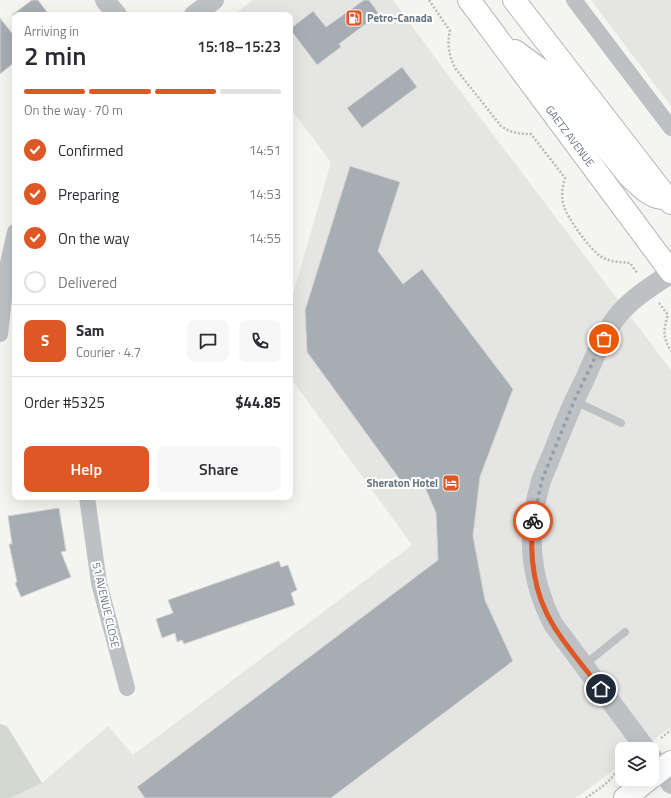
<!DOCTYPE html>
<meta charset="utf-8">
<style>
body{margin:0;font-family:"Titillium Web",sans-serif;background:#f7f7f7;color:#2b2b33;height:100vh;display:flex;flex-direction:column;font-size:15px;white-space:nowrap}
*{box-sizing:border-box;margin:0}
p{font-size:13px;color:#7c7c81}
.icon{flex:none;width:22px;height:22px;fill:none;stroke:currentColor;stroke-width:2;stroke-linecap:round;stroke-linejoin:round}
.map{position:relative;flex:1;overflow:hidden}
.drawer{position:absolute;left:12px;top:12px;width:281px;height:488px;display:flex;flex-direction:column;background:#fff;border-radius:8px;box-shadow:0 4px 16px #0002}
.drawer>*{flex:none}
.fabs{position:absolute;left:615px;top:742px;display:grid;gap:8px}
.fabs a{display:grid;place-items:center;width:44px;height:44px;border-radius:8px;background:#fff;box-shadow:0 4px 16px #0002;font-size:20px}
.pin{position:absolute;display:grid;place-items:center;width:34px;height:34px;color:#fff;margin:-17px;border:2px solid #fff;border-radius:50%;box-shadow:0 1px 4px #0007}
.courier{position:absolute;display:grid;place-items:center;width:40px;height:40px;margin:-20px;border:3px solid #de5826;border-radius:50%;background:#fff;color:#222;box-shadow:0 1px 5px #0007}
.head em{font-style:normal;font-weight:600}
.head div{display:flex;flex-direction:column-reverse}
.head{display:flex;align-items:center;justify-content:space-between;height:68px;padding:0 12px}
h1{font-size:26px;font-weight:600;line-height:30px}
.bar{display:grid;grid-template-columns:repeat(4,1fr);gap:6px 4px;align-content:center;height:48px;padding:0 12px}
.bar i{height:5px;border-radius:3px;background:#e1e1e2}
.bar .on{background:#de5826}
.bar p{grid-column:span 4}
.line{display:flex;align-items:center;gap:10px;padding:0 12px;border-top:1px solid #e1e1e2}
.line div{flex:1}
.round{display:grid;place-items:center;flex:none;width:42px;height:42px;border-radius:8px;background:#f7f7f7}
ol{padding:0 12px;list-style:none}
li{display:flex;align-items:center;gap:12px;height:44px}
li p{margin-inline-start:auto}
li .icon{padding:4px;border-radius:50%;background:#de5826;color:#fff;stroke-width:4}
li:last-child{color:#7c7c81}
li i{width:22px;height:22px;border:2px solid #e1e1e2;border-radius:50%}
.button{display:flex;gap:8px;margin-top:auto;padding:8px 12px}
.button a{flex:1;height:46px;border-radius:8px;background:#de5826;color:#fff;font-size:16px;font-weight:600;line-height:46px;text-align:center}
.button a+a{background:#f7f7f7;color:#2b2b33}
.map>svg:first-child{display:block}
.built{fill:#e5e6e4}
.green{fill:#d3d9d0}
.building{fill:#a7aeb3;stroke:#d5d6d3}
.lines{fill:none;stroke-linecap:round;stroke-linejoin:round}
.secondary-casing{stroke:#b2b6bb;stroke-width:24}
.primary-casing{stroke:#b2b6ba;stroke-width:24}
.path{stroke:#b7babc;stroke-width:2.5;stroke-dasharray:2 2;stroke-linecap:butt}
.service{stroke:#bdc1c4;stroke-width:8}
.minor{stroke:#bdc1c4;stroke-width:16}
.tertiary{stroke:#bdc1c4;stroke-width:20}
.secondary{stroke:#fff;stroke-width:22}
.primary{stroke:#fff;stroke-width:22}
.done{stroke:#96a0a8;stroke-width:4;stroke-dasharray:0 7.2}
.route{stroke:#de5826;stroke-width:5}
.labels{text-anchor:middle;stroke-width:4;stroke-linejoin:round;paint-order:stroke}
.poi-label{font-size:11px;font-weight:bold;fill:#647381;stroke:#fff;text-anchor:start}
.street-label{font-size:11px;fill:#647381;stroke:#fff}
</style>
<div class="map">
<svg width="671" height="798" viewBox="0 0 671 798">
<rect width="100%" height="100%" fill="#f4f4f0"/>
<path class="built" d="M253,0H393L448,75L671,370V727L641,749H622V764L576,798H11L42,783L108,726L133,755L412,545L290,377V305L331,162L290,108V15H233Z
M591,0H671V106Z"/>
<path class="green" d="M0,724L7,726L42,783L11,798H0Z"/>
<path class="building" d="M32,0H38L49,15H12Z
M364,0H369L379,14L339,44L341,47L317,65L290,29L313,11L326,27Z
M0,18L15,37V62L0,74Z
M402,67L417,87L362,128L347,108Z
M350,166L400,182L378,251L403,284L422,269L513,389L480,477L473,536L485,600L513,661L331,798H145L137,787L438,560L436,513L421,478L406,488L307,352L305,310Z
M59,508L66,551L61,552L71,577L21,597L15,583L17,582L9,544H12L8,516Z
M279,561L281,567L288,565L297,590L291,593L295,605L184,644L182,640L177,642L175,633L162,638L156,619L173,613L168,600Z"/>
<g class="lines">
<g class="secondary-casing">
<path id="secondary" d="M652,777L671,762
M625,798L649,779"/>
</g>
<g class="primary-casing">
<path id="primary" d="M469,0L671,272
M514,0L671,203
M515,51L549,76L628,175C637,183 648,196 661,198"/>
</g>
<path class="path" d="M429,0L450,31C447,44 449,56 455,68L501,126C511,133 519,134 531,134L565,178C562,188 561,197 564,206C567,218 590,249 600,256C609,262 620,262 630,263L637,273
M659,303L668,315C663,330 663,338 671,351
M661,738L671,730
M586,798C597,790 611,782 617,770H620L622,768"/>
<path class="service" d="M575,401L621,423
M584,665L625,632"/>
<path class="minor" d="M574,0L671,128
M0,334L8,263L15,232
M87,497L99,583L127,688"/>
<path class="tertiary" d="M105,0L117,15
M194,15L214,0
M646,749L553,624C529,577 526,532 541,481C546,468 552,455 557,442C565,422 573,402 583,383C594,360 603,333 619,314C633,297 654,285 671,273
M652,757L671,784"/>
<use href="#secondary" class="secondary"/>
<use href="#primary" class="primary"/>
</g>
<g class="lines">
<path class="done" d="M533,521L542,480L574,401L604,339"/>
<path class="route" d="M533,521C529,556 534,594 553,625C567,648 585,668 601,689"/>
</g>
<defs>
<g id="fuel-square" transform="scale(0.9)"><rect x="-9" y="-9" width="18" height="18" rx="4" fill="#de5826" stroke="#fff"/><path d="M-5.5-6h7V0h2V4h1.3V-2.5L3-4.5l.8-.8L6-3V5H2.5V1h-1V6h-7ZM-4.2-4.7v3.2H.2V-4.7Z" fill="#fff"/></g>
<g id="hotel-square" transform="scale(0.9)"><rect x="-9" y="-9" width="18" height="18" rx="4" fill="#de5826" stroke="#fff"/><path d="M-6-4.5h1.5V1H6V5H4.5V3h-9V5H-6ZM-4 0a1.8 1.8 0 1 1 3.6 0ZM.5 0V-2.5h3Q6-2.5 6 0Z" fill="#fff"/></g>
</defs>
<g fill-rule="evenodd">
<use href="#fuel-square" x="354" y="18"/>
<use href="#hotel-square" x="451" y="483"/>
</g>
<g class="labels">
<g class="poi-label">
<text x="367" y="22">Petro-Canada</text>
<text x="438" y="487" text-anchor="end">Sheraton Hotel</text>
</g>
<g class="street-label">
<text transform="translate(570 136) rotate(53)" y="4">GAETZ AVENUE</text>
<text transform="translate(106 605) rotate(77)" y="4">51 AVENUE CLOSE</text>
</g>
</g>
</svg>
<div class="fabs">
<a><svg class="icon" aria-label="layers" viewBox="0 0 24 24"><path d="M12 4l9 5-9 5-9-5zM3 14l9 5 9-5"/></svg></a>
</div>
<div class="pin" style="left:604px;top:339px;background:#ea580c"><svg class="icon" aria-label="bag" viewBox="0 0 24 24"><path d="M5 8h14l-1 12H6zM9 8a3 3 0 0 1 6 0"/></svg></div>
<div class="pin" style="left:601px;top:689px;background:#1f2937"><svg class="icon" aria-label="home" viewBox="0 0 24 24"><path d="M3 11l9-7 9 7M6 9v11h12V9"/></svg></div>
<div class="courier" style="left:533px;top:521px"><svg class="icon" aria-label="bike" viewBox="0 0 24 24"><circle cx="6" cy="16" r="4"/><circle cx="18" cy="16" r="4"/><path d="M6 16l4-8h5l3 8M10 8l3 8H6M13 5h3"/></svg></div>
<section class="drawer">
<div class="head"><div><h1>2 min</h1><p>Arriving in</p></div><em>15:18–15:23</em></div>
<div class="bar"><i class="on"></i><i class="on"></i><i class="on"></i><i></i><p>On the way · 70 m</p></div>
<ol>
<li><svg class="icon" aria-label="check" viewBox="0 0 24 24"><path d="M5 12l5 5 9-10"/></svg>Confirmed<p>14:51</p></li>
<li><svg class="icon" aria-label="check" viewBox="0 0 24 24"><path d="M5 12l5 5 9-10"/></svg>Preparing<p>14:53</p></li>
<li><svg class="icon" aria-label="check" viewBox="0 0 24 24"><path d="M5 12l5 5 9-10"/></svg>On the way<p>14:55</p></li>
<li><i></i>Delivered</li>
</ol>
<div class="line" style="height:72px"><b class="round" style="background:#de5826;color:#fff">S</b><div><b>Sam</b><p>Courier · 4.7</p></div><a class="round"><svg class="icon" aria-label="chat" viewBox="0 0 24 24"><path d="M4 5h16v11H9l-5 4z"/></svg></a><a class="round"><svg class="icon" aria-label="phone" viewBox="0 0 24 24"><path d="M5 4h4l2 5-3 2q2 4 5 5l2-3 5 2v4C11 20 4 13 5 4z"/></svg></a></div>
<div class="line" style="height:52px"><div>Order #5325</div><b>$44.85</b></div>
<div class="button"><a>Help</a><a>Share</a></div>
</section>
</div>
